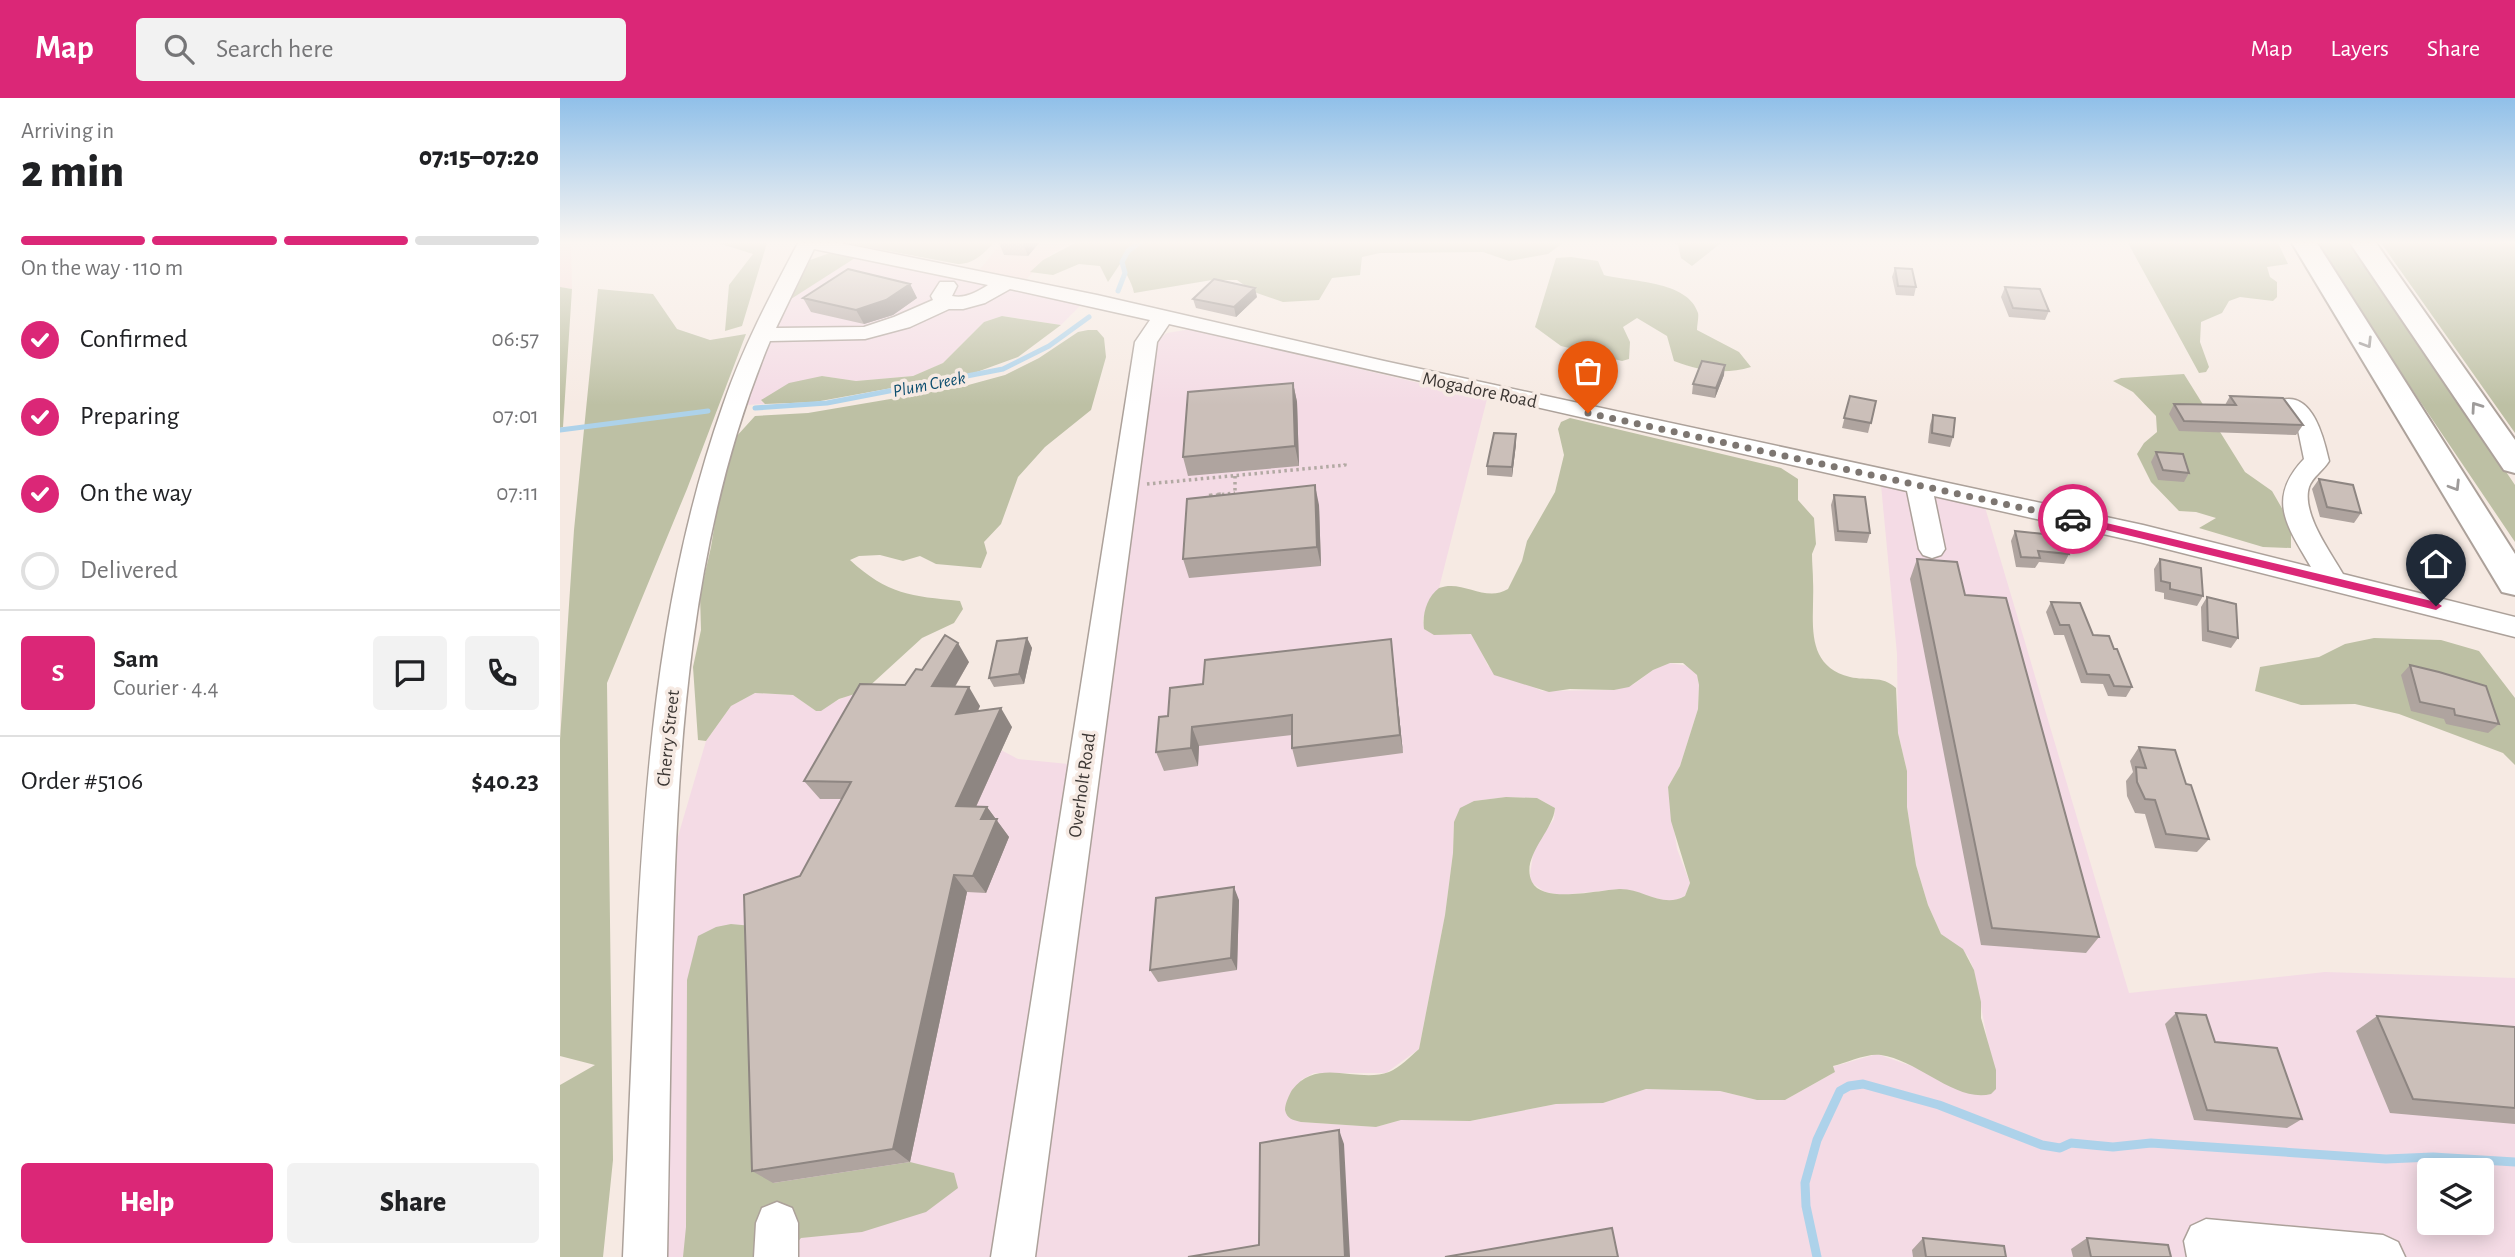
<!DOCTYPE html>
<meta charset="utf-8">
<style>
body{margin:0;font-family:"Alegreya Sans",sans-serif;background:#f2f2f2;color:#202124;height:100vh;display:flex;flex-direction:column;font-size:26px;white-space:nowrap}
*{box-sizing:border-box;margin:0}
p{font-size:23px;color:#757577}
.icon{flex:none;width:38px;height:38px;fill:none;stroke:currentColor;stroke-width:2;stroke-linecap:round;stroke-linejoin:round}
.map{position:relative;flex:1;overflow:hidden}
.sheet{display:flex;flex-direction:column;background:#fff;width:560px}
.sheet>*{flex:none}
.controls{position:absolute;left:1857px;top:1060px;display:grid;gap:14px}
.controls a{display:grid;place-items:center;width:77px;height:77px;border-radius:7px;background:#fff;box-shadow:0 4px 18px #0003;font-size:35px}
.pin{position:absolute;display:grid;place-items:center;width:60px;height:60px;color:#fff;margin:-72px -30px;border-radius:50% 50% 50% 0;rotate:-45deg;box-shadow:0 0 7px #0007}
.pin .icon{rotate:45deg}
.courier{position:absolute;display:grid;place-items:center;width:70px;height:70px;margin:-35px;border:5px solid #db2777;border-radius:50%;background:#fff;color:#222;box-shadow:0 2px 9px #0007}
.overview em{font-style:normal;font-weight:800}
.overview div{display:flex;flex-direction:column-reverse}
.overview{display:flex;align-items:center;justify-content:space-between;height:119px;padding:0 21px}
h1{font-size:46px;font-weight:800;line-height:52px}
.bar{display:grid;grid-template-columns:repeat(4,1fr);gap:10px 7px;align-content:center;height:84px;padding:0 21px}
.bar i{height:9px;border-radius:5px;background:#e0e0e0}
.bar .active{background:#db2777}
.bar p{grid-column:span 4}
.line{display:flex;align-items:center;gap:18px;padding:0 21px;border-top:2px solid #e0e0e0}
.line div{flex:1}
.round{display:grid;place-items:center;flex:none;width:74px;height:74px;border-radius:7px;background:#f2f2f2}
ol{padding:0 21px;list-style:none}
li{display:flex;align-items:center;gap:21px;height:77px}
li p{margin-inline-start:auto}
li .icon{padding:7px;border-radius:50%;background:#db2777;color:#fff;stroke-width:4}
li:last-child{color:#757577}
li i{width:38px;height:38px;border:4px solid #e0e0e0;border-radius:50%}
.primary-button{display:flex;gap:14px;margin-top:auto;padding:14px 21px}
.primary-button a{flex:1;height:80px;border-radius:7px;background:#db2777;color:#fff;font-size:28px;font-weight:800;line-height:80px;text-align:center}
.primary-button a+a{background:#f2f2f2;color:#202124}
header{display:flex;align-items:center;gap:42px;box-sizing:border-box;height:98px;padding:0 35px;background:#db2777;color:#fff}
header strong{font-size:33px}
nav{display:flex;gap:38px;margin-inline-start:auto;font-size:24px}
.search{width:490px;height:63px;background:#f2f2f2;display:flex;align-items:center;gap:18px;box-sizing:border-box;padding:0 24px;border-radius:7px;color:#757577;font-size:26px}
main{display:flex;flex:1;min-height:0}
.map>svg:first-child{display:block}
.commercial{fill:#f7dcda}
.industrial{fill:#f4dbe5;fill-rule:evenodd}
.green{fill:#bdc0a4}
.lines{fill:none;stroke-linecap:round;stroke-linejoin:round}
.stream-far1{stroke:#add2ea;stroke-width:5}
.stream{stroke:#add2ea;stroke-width:9}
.minor-casing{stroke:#aca19a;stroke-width:3}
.major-casing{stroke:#aca19a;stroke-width:4}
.path-far1{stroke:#b2a9a3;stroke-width:3.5;stroke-dasharray:2.5 3.5;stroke-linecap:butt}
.path{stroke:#b2a9a3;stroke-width:4.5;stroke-dasharray:3.5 5;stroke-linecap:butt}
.minor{fill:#fff;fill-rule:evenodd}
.major{fill:#fff;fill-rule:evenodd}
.wall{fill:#afa49f}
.shaded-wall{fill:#8e8682}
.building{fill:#cbbfb9;stroke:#8e8682;stroke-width:2}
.oneway{stroke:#9e9b9a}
.route{fill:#db2777}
.done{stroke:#7d7671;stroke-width:7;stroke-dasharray:0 12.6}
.labels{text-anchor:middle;stroke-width:7;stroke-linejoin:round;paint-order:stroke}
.far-water-label{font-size:18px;font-style:italic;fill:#0d4e6f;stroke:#f6eae3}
.street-label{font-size:19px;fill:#3c3734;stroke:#f6eae3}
</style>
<header>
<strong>Map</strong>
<div class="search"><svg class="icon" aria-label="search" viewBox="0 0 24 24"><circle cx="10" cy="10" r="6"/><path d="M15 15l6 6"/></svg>Search here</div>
<nav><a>Map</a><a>Layers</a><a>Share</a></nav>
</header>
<main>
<section class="sheet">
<div class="overview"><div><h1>2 min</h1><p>Arriving in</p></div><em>07:15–07:20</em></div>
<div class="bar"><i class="active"></i><i class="active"></i><i class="active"></i><i></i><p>On the way · 110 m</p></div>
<ol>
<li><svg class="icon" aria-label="check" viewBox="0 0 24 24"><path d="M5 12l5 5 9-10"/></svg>Confirmed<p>06:57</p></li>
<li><svg class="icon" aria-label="check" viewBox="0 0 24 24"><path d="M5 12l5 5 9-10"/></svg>Preparing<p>07:01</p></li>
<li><svg class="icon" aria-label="check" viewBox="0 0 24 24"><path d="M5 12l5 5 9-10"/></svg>On the way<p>07:11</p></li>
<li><i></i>Delivered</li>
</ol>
<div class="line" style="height:126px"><b class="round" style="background:#db2777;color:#fff">S</b><div><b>Sam</b><p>Courier · 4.4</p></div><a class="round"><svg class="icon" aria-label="chat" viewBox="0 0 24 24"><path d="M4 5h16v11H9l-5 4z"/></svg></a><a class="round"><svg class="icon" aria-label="phone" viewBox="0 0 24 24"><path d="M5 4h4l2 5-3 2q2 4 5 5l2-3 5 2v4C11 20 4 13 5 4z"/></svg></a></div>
<div class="line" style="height:91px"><div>Order #5106</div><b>$40.23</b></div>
<div class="primary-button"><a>Help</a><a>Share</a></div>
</section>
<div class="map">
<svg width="1955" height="1159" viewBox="0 0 1955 1159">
<rect width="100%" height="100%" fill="#f6eae3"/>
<path class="commercial" d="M0,145H11L12,191L0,189Z
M442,145H509L483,162L465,183L418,173Z"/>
<path class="industrial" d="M270,155L343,167L524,204L501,227L443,218L424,224L383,265L353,278L296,283L262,278L201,303L205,306L186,307L202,258L250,162Z
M631,231L927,301L879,490L867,507L863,521L864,530L894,537L911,536L917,544L928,568L982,593L1054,592L1074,586L1093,572L1109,565L1129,568L1137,577L1139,587L1138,611L1120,668L1108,689L1117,751L1130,785L1125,798L1110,804L1061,791L1001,797L985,794L972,785L970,777L974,750L994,721L995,710L977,700L946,699L914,703L894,724L893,755L885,817L859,951L826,975H754L741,982V1024L816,1029L841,1022L910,1023L996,1006L1043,1005L1086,991L1160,993L1197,1002H1225L1275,974L1272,969L1317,956L1363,972L1428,945L1414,872L1408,858L1381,836L1368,807L1356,767L1347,709V673L1338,635L1337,556L1321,387L1424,406L1569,895L1765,874L1955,880V1159H470L596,243L607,235ZM1869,1073H1922V1125H1869Z
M195,595L233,597L256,613L289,597L420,608L400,651L441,652L458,661L508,666L488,825L437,1159H99L107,776L146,643L171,608Z"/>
<path class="green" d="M158,145H207L182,228L165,233L169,187L193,156Z
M286,145H433C424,156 413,166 398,166Z
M515,145H1003L988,156L949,163L923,154L820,155L802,159L800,177L772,180L759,202L723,204L694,194L677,182H652L574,195C572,183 564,175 562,163L548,184L540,168L519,166L493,177L470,174L483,162Z
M1113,145H1161L1132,168L1121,160L1118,147Z
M1568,145H1718L1728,166L1707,169L1710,179L1717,184V199L1713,203L1680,199L1669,203L1662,215L1641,224L1640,244L1649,269L1646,274L1639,275Z
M1757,145H1791L1955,387V444L1818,241Z
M1821,145H1955V335Z
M270,155L295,160L231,201L250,162Z
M1011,159L1038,163L1044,177C1069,184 1128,182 1138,215C1139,219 1137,227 1137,232L1179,254L1191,269C1164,277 1140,273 1114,263L1107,238L1077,220L1063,229L1070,244L1069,261L1062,263L1001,248L975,229L996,160Z
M0,189L12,191L3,329L0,330Z
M38,191L93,196L117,231L150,242L186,236L127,391L47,585L53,1062L43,1159H0V987L35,967L0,958V642L14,432Z
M442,218L501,227L458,259L414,275L255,304L205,306L201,302L229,285L262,278L296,283L353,278L383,265L424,224Z
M528,232H537L544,240L546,259L531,312L485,349L458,379L441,426L424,444L427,455L421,470L376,466L360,458L343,463L320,457L299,458L290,462C328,497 351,498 400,503L403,511L394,525L362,540L304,593L279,601L261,613H256L233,597L195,595L171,608L146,643L138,642L133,569L141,532L140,497L151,449L160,393L175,340L195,318L248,315L401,289L445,277L479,260L518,234Z
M1624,276L1685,374L1712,393L1731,426V450L1703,449L1639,430L1656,420L1636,414L1619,413L1591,384L1577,356L1584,345L1597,334L1596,318L1573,294L1553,283L1561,280Z
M1010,320L1221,370L1238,381V402L1254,420L1256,446L1252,456C1252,466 1253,474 1253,483C1255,520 1242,567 1290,579C1307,583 1322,577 1336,590L1338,635L1347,673V709L1356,767L1368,807L1381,836L1403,851L1414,872L1421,904V920L1436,972V991L1431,996C1396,1005 1358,962 1321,957C1306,955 1287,965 1273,968L1275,974L1225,1002H1197L1160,993L1086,991L1043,1005L996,1006L910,1023L841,1022L816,1029L741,1024C733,1022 727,1021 725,1012C725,1006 729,997 732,992C758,958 797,986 829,974C840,969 850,959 859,951L885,817L893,755L894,724L900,710L914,703L946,699L977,700L995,710C993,734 960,759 972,784C983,806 1039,792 1059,791C1083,790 1102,811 1125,798L1130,785L1111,723L1108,689L1120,668L1138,611L1139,587L1137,577L1123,565H1110L1093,572L1069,589L1054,592L1010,591L989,594L934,577L911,536L874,537L864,531C862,516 867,499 879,490C903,481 925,505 948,491L962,463L967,443L995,394L1004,357L998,331L1001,324Z
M1814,540L1881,542L1919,553L1955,600V667L1943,655L1839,616L1795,606L1741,607L1695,593L1700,569L1759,559L1785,546Z
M171,826L203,829L213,1085L350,1064L394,1075L398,1090L366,1114L302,1134L241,1140L225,1159H123L126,1129L127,882L138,838L156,829Z"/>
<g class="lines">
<path class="stream-far1" d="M558,193L565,175L562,164L568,153L579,145
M195,310L267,305L443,271L489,248L529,219
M0,332L148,313"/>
<path class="stream" d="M1257,1159L1246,1108L1245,1085L1257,1042L1280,993L1289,988L1303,986L1379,1007L1482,1047L1500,1050L1511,1045L1553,1049L1591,1045L1826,1061L1873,1059L1955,1064"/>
<g class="minor-casing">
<path id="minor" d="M238,145H280L537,197L824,263L1583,427L1751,469C1727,428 1706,401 1744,361L1738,332L1718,307L1722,302C1753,294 1764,341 1769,363C1764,372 1752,379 1749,389C1741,415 1771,455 1783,476L1955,519V539L1583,445L1374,398L1385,451L1381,457L1372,460L1363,457L1359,451L1347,393L609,226L597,244L475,1159H431L575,244L590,222L450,191L425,205L403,211H389L350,229L305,241L210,243C128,439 117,658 112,868C110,965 109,1062 107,1159H63C67,1066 71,973 75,879C84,687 98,491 163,307C182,251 210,198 238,145ZM254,151L428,187C417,194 405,201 392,198L397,188L394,184H380L371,198L373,202L334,219L304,229L216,230Z
M217,1104L232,1110L238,1125V1159H194L196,1125L202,1110Z
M1646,1121L1823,1137L1838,1144L1845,1159H1627L1624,1143L1631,1128Z"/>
</g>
<g class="major-casing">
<path id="major" d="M1732,145H1757L1955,456V497L1942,494Z
M1790,145H1816L1955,342V375L1944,372Z"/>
</g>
<path class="path-far1" d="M675,378V397
M587,386L785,367V363
M650,398L675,395"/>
<path class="path" d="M649,398L665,396"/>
<use href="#minor" class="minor"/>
<use href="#major" class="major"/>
</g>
<path class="wall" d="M439,145H479L468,158L444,157Z
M1335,170L1356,189L1354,198L1336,197L1332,179Z
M350,186L357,200L333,217L304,226L251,214L243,200Z
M1445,189L1489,213L1485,222L1449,219L1441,199Z
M697,199L676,219L636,210L633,201Z
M1164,277L1155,300L1132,296L1133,286Z
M733,285L737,304L739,368L628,378L623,359Z
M1290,298L1316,303L1308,335L1282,330Z
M1670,298L1743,327L1736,337L1619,333L1609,316L1614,306L1665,307Z
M1373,317L1393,339L1390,349L1368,345L1370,327Z
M956,346L952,379L927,377V368Z
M1596,354L1629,375L1624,384L1598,382L1591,364Z
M1759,381L1801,415L1794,425L1760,419L1752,391Z
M1274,397L1310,435L1307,445L1275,443L1271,407Z
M759,407L761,468L629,480L623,461Z
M1455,433L1509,456L1504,466L1479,464L1475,470L1456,469L1451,443Z
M1357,461L1405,497L1539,839L1526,855L1421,847L1350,481Z
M1600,461L1643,498L1637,508L1604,501V495L1595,493L1594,471Z
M1647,499L1678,540L1671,550L1642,543L1641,509Z
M1491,504L1533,537L1572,589L1566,599L1548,598L1543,586L1521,585L1504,537H1494L1486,514Z
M467,540L472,550L464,586L434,589L429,580Z
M833,560L843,655L737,669L732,650V637L639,648L638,668L604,673L596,654L608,618L643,586Z
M409,564L395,589L420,608L418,613L452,629L416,709H427L449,739L426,795L407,794L350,1064L213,1085L192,1073L240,778L282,701H260L244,683L362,572Z
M1850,567L1939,626L1928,635L1886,626L1884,621L1851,613L1841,577Z
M1579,649L1626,686L1649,741L1637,754L1595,750L1585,716L1575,715L1567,698L1566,683L1573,674L1570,663Z
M679,802L677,872L598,884L590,872Z
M1616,915L1655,944L1742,1021L1727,1030L1634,1022L1605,926Z
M1817,918L1955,929V1026L1830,1015L1796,933Z
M1363,1140L1446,1159H1353L1352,1152Z
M1527,1140L1611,1159H1513L1511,1151Z"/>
<path class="shaded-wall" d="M463,145H479L468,158Z
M350,186L357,200L333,217L304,226L296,212Z
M695,190L697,199L676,219L674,209Z
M1165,267L1164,277L1155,300L1156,290Z
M733,285L737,304L739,368L735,348Z
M956,336V346L952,379V369Z
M755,387L759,407L761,468L757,449Z
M467,540L472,550L464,586L459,576Z
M831,541L843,655L840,637Z
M398,545L409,564L384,607L372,588Z
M409,589L420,608L408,634L396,616Z
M441,610L452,629L408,726L396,708Z
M632,629L639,648L638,668L631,650Z
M427,709L449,739L426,795L413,778L421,721Z
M394,777L407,794L350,1064L333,1051Z
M674,789L679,802L677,872L671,860Z
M779,1032L784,1046L790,1159H785Z"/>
<path class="building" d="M1335,170L1352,171L1356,189L1338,188Z
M288,171L350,186L326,202L296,212L243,200Z
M654,181L695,190L674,209L633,201Z
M1445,189L1480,191L1489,213L1453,210Z
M1142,263L1165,267L1156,290L1133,286Z
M733,285L735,348L623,359L628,294Z
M1290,298L1316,303L1311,325L1284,320Z
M1670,298L1723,300L1743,327L1624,323L1614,306L1676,307Z
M1373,317L1395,320L1393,339L1372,335Z
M934,335L956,336L952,369L927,368Z
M1596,354L1623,356L1629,375L1603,372Z
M1759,381L1793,387L1801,415L1767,409Z
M755,387L757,449L623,461L627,401Z
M1274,397L1305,399L1310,435L1278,433Z
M1455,433L1504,438L1509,456L1478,453L1480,460L1461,459Z
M1357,461L1397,464L1405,497L1446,500L1539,839L1432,830Z
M1600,461L1641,470L1643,498L1610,491V485L1601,483Z
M1647,499L1676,506L1678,540L1648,533Z
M1491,504L1520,505L1533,537L1549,538L1554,551H1557L1572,589L1554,588L1549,577L1527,576L1509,527H1500Z
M385,537L398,545L372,588L409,589L396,616L441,610L396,708L427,709L421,721H437L413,778L394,777L333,1051L192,1073L184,797L240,778L291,684L244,683L300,586L345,587L356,571L362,572Z
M467,540L459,576L429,580L437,543Z
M831,541L840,637L732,650V617L632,629L631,650L596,654L599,619L608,618L610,590L643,586L645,562Z
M1850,567L1879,574L1926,588L1939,626L1895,617L1894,611L1860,604Z
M1579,649L1615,652L1626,686L1631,687L1649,741L1606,736L1595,702L1585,701L1577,684L1576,669L1586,670Z
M674,789L671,860L590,872L596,800Z
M1616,915L1646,917L1655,944L1717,950L1742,1021L1647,1012Z
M1817,918L1955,929V1010L1853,1001Z
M779,1032L785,1159H628L699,1147L700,1045Z
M1052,1130L1058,1159H885Z
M1363,1140L1444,1148L1446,1159H1366Z
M1527,1140L1608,1147L1611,1159H1531Z"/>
<defs><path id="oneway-chevron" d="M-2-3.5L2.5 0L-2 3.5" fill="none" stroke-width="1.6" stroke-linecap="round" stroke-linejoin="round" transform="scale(1.75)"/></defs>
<g class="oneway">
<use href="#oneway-chevron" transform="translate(1807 245) rotate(58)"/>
<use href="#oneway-chevron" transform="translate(1916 309) rotate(-125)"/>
<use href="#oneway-chevron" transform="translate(1895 388) rotate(58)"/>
</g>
<linearGradient id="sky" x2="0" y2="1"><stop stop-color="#90c0e9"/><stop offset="0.47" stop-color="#fbf6f2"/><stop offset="1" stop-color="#fbf6f2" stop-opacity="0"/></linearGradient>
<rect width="1955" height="307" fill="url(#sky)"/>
<path class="route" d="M1513,417L1876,504L1882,508L1876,512L1509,423L1508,421Z"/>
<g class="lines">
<path class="done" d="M1028,315L1513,421"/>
</g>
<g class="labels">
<g class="far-water-label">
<text transform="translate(369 286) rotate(-11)" y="6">Plum Creek</text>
</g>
<g class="street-label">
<text transform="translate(920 291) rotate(12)" y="7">Mogadore Road</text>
<text transform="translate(107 640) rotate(-84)" y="7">Cherry Street</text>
<text transform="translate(521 687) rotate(-82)" y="7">Overholt Road</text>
</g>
</g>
</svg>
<div class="controls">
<a><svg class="icon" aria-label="layers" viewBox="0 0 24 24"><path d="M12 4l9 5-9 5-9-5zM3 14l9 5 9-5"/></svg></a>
</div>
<div class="pin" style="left:1028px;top:315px;background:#ea580c"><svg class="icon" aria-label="bag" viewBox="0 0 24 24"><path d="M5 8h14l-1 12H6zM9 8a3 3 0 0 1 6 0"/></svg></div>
<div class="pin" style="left:1876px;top:508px;background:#1f2937"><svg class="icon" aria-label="home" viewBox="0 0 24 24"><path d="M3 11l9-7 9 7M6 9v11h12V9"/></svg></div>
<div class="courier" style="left:1513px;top:421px"><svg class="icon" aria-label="car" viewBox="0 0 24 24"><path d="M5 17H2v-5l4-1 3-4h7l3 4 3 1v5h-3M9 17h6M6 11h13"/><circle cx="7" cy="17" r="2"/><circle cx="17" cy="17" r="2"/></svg></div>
</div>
</main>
